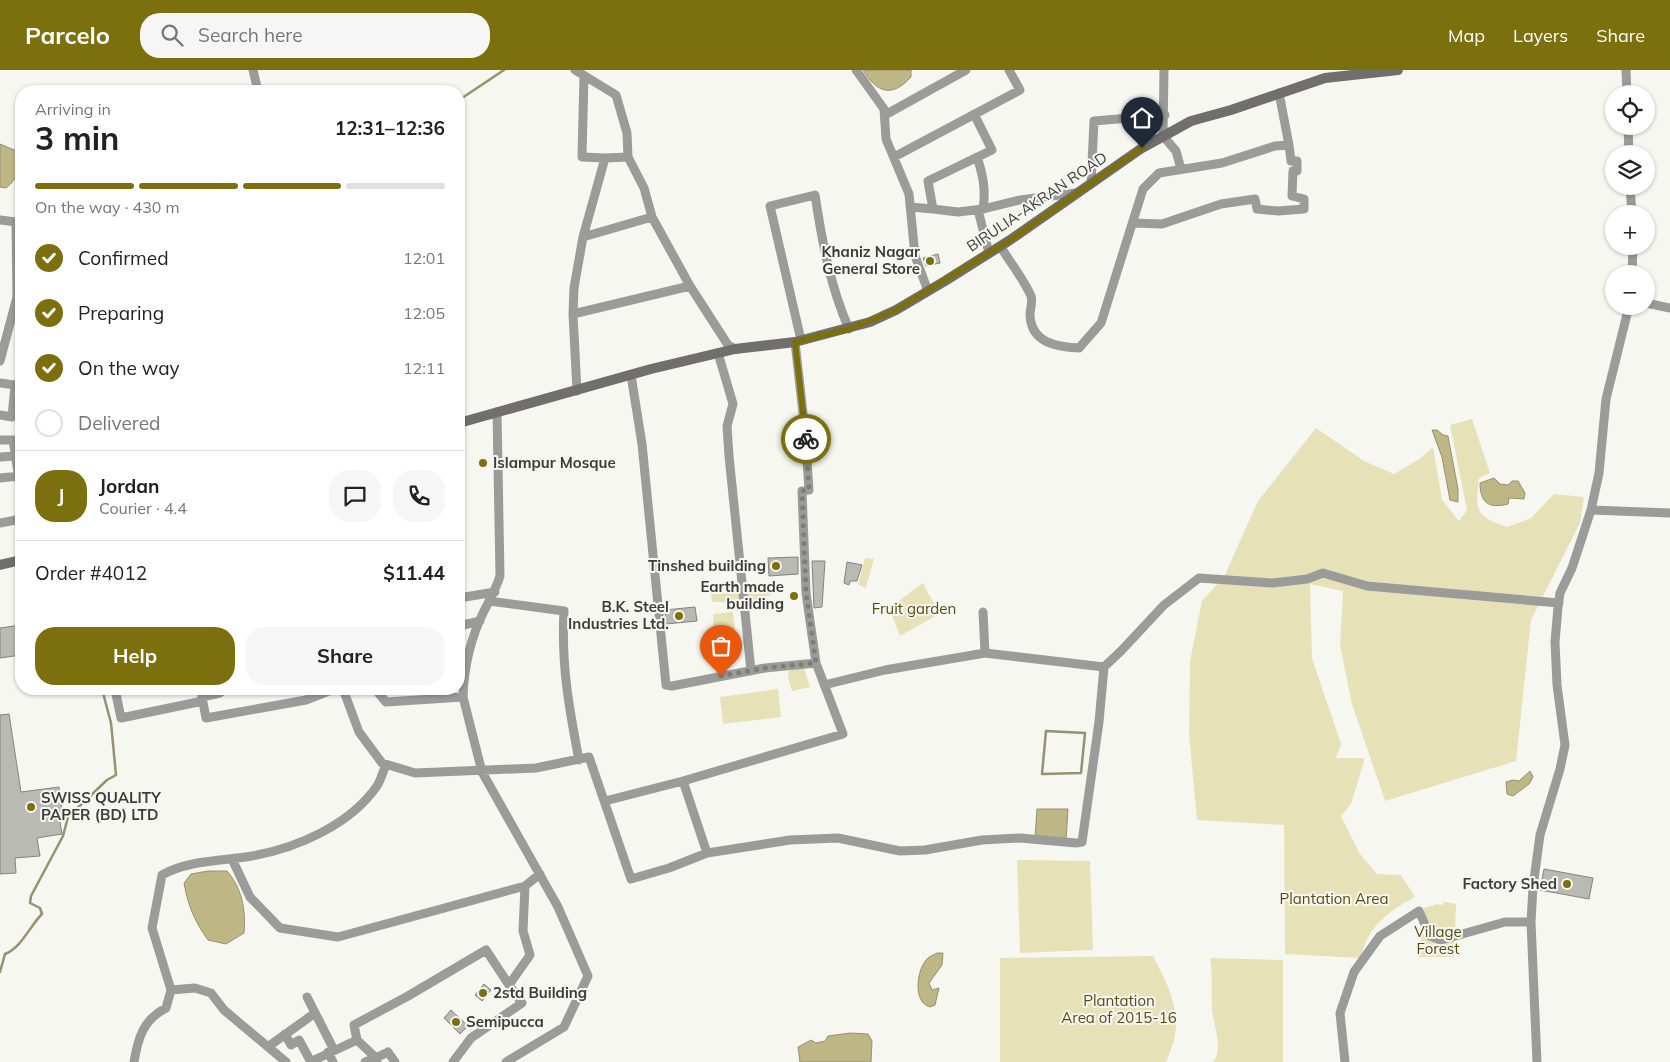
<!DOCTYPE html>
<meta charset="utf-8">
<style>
body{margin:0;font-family:Mulish,sans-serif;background:#f6f6f6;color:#222;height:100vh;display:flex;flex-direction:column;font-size:19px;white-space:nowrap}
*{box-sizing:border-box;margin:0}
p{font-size:16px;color:#767676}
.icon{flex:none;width:28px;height:28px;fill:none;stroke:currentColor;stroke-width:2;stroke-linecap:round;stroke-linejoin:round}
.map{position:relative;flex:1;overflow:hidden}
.panel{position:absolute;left:15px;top:15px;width:450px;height:610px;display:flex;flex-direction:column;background:#fff;border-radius:20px;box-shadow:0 1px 4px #0004}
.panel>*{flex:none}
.buttons{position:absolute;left:1605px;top:15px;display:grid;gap:10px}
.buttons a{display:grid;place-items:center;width:50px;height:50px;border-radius:50%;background:#fff;box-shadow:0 1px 4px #0004;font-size:25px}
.pin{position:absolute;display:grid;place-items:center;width:42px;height:42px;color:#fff;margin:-51px -21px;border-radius:50% 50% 50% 0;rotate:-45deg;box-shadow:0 0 5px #0007}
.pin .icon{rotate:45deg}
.courier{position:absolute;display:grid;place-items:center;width:50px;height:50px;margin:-25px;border:4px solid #7c6f0e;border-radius:50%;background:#fff;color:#222;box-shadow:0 1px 6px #0007}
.overview em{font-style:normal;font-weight:700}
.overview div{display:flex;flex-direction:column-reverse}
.overview{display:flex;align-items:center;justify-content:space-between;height:85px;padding:0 20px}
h1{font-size:32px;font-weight:700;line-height:38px}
.bar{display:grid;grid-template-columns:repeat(4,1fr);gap:8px 5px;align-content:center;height:60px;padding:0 20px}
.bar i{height:6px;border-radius:4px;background:#e0e0e0}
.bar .active{background:#7c6f0e}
.bar p{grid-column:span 4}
.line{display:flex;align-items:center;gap:12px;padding:0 20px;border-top:1px solid #e0e0e0}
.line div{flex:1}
.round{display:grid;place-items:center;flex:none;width:52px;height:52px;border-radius:20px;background:#f6f6f6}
ol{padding:0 20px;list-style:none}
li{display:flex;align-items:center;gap:15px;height:55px}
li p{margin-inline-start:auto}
li .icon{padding:5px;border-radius:50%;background:#7c6f0e;color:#fff;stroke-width:4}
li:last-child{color:#767676}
li i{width:28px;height:28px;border:2px solid #e0e0e0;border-radius:50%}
.button{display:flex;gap:10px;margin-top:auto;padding:10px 20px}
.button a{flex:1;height:58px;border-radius:20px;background:#7c6f0e;color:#fff;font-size:20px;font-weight:700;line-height:58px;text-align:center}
.button a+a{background:#f6f6f6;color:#222}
header{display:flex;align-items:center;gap:30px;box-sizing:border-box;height:70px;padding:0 25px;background:#7c6f0e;color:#fff}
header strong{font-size:24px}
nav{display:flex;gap:28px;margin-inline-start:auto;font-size:18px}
.search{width:350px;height:45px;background:#f6f6f6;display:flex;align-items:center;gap:12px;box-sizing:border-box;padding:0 18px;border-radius:20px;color:#767676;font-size:19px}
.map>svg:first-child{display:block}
.green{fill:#e7e1b7}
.water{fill:#beb685;stroke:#97916e}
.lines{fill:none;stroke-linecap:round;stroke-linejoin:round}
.stream{stroke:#97916e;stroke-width:2.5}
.building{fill:#babab5;stroke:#84837f}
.street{stroke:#9b9b99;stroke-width:9}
.secondary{stroke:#706f6d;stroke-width:10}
.done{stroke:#7d7d7a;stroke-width:5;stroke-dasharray:0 9}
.route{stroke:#7c6f0e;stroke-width:6}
.poi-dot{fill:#7c6f0e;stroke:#f7f7f2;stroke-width:2}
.labels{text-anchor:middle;stroke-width:4;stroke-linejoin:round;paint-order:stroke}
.street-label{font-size:15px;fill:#3c3c3a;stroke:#f7f7f2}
.poi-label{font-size:15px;font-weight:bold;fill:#3c3c3a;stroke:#f7f7f2;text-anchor:end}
.park-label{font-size:15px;fill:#554c11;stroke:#f7f7f2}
</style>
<header>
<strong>Parcelo</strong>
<div class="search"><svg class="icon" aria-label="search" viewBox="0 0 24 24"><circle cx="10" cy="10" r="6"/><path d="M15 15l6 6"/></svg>Search here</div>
<nav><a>Map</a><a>Layers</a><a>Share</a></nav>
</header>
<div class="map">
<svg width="1670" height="992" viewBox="0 0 1670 992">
<rect width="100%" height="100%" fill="#f7f7f2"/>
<path class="green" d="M1472,349L1490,403L1479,408C1475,441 1475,446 1507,457L1531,448L1554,424L1584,427L1580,453L1531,550L1516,691L1385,731L1352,634L1340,575L1343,521L1310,514L1312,588L1341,674L1336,688H1365L1351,734L1341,746L1360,784L1377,804L1401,805L1415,827C1389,841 1367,857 1361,888L1285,884L1284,755L1197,750L1189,664L1190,591L1202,531L1224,507L1258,431L1316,358L1364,391L1394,404L1418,390L1433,377L1442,430L1459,451L1467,440L1450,355Z
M865,488L874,489L866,518L858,515Z
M923,513L939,544L900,566L889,538Z
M769,521L771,523L770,526H760L764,540L740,539L731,532H712L711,524Z
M733,542L735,562L714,563L713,544Z
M803,595L810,617L792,621L788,608L789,601Z
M778,619L781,647L723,654L720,627Z
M1017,790L1090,791L1093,880L1020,883Z
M1445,832L1456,834L1454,887H1419L1424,838L1437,834L1442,835Z
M1153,886C1166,911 1180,937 1175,965C1174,974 1169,983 1166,992H1000V888Z
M1210,888L1283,890V992H1213C1224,978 1213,954 1212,939C1211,921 1213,905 1210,888Z"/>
<path class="water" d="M863,0H911V7C892,28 877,23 863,0Z
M0,74L19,82C20,97 19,108 6,118L0,117Z
M1432,360H1437L1443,365L1448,366L1458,419V432L1450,430L1442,387Z
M1494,408L1500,414L1508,415L1512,411H1518L1525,423L1524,429L1509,428L1508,434C1489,439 1480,433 1480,413Z
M1530,701L1533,707L1529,714L1513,726L1507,724L1506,712L1513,710L1519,711Z
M1037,739H1068L1066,771L1035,768Z
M208,801H227C242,818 246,840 244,863L226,874L208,870C195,852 188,836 184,813L191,804Z
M937,883H943L942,895L929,913L932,920L939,918L935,935L930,937C912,932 917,899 927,889C929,886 934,885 937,883Z
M850,963L868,964L872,971L871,992H800L798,977L811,970L816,973L825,971L828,966Z"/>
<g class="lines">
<path class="stream" d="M459,30L504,0
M1046,661L1085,663L1081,703L1042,704Z
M0,902L5,884C21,878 30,856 42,844L40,838L30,833L31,826L63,766L68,747L107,710L116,705L111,653L102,619"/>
</g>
<path class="building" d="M938,184L940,193L926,196L923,188Z
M798,487V504L769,506L768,488Z
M812,491H825L822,537L814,538Z
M847,492L862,495L857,511H850L849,515L844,513Z
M695,537L697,551L666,554L665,540Z
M21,555V585L0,588V558Z
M9,644L21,722L59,717L63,751L60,752L62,764L37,768L40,786L15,788L16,803L0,804V645Z
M1544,799L1593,808L1589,829L1540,820Z
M484,914L491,920L482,931L475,925Z
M451,940L468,956L460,964L444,948Z"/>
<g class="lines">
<path class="street" d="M253,0L258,21
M575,0L616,25L627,63L628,87L644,118L652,147L690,216L728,275L735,279
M856,0L884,39L886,69L909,124L915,186L928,221
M1164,0L1163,66L1176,81L1181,99
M1626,0L1627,24
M584,6L582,87L605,88
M885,45L966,0
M1628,56L1629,84
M894,87L1020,20L1009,0
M977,87C983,105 986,120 983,139
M1091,114L1094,51L1165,45
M1630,116L1632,144
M910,137L933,139L928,111L992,80L974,44
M933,139L958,142L983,139L1020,130L1075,123
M978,140L989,183
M0,150L16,152L17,227L0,291
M1133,153L1162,154L1221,134L1255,129L1257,139L1278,141L1304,139V129L1292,126L1293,101H1297V91H1291L1289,75
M583,167L605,88L628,87
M1000,176C1010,192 1023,208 1031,226C1033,232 1030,239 1030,245C1031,273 1057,277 1079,278L1101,253L1143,119L1159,103L1222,93L1275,76L1289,75L1279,23
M1632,204L1633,176
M1646,233L1670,238
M573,244L574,218L583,167L652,147
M801,270L770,136L815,125C822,171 830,216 849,259
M718,283L733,334L727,356L729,386L751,601
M631,305L642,374L666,615L672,616L765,598L816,593L806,523L802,421L809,420L805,361L795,272
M0,313L15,315L12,347L0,345
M577,321L573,244L690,216
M0,370H13L21,422
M0,387L15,386
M0,408L19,406
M1591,440L1670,443
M0,453L21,449
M459,528L495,522
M489,531L564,541C561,594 569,638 579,690
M459,556L480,551
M985,583L1104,597
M824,615L885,600L985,583L983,542
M115,619L121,648L203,631
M219,619L220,623L202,627L206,648L306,630L334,619
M343,619L359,662L382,693L415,703L536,698L589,687L631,809L669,798L707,783L790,770L838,768L900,781L925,780L982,770L1020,768L1076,773L1082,772L1099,652L1104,597L1121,581L1164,535L1199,508L1273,513L1307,509L1323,503L1367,516L1559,533
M375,619L386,632L463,627L482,702L558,837L588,906L564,957L506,992
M463,627C464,597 471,567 484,541C490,529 496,519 500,506L497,342
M683,711L843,664L816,593
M605,731L683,711L707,783
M232,789L250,827L280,858L338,867L525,816
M171,920L195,918L211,923L224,940L286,992
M307,927L334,980
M285,964L291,975L299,970L311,992
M357,970L376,988L388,982L395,992
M269,976L315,943
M328,982L333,992
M134,992C138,968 143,950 166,938L171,920L152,858L162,805C188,790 223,791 252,786C297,778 350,755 377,716C381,710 383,701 386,695
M310,992L357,970L354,955L408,926L486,880L509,915L530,885L523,861L525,816L540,804
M365,992L376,988L377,992
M453,992L471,968L522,933L509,915
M1345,992L1340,943L1354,902L1380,866L1419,841L1430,866L1441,870L1505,852H1531
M1537,992L1531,852L1533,817L1540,765L1560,699L1565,675L1557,615L1555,572L1558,537L1560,523L1572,498L1591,440L1599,403L1606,329L1629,236"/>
<path class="secondary" d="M459,353L651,299L735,279L795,272L870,252L896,240L945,211L1010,170L1142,78L1191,51L1231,40L1325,8L1398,0
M0,495L21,490"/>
</g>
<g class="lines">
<path class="done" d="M721,606L765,598L816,593L806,523L802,421L809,420L806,369"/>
<path class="route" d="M806,369L795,272L849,259L896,240L1010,170L1142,78"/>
</g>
<g class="poi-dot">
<circle cx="930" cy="191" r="5"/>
<circle cx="483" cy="393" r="5"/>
<circle cx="776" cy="496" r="5"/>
<circle cx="794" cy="526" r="5"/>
<circle cx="679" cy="546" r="5"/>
<circle cx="31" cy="737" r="5"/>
<circle cx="1567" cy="814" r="5"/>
<circle cx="483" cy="923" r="5"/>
<circle cx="456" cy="952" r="5"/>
</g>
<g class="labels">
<g class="street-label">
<text transform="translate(1037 132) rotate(-34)" y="5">BIRULIA-AKRAN ROAD</text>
</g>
<g class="poi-label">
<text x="920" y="187">Khaniz Nagar<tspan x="920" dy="17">General Store</tspan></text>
<text x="493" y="398" text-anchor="start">Islampur Mosque</text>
<text x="766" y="501">Tinshed building</text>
<text x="784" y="522">Earth made<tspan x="784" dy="17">building</tspan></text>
<text x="669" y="542">B.K. Steel<tspan x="669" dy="17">Industries Ltd.</tspan></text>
<text x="41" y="733" text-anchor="start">SWISS QUALITY<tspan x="41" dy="17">PAPER (BD) LTD</tspan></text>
<text x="1557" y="819">Factory Shed</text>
<text x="493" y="928" text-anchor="start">2std Building</text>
<text x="466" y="957" text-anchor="start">Semipucca</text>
</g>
<g class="park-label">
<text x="914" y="544">Fruit garden</text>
<text x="1334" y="834">Plantation Area</text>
<text x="1438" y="867">Village<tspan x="1438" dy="17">Forest</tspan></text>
<text x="1119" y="936">Plantation<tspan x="1119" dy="17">Area of 2015-16</tspan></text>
</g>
</g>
</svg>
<div class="buttons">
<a><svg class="icon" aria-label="locate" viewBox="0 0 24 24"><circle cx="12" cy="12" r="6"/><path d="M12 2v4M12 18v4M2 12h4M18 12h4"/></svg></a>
<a><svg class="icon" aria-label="layers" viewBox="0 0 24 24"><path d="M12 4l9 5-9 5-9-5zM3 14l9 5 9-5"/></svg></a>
<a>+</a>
<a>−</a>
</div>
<div class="pin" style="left:721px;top:606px;background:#ea580c"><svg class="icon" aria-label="bag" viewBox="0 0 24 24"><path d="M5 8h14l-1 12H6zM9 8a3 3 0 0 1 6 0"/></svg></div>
<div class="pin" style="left:1142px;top:78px;background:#1f2937"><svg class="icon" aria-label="home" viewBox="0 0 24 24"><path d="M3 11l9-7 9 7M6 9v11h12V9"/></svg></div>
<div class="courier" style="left:806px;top:369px"><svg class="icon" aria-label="bike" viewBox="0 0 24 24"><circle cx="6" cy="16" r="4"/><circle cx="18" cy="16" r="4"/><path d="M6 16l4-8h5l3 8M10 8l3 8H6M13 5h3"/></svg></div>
<section class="panel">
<div class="overview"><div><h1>3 min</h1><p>Arriving in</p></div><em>12:31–12:36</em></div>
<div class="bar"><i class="active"></i><i class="active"></i><i class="active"></i><i></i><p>On the way · 430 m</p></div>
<ol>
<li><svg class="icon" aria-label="check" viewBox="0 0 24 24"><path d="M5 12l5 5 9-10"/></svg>Confirmed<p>12:01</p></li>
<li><svg class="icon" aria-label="check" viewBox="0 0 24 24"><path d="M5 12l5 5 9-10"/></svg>Preparing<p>12:05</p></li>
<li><svg class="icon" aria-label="check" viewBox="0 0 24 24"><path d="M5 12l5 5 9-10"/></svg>On the way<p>12:11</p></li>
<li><i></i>Delivered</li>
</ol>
<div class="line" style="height:90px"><b class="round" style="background:#7c6f0e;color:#fff">J</b><div><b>Jordan</b><p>Courier · 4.4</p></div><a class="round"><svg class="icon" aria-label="chat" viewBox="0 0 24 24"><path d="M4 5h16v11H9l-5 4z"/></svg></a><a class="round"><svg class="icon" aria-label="phone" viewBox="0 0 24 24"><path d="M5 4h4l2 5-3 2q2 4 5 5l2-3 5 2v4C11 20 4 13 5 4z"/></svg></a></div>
<div class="line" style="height:65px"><div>Order #4012</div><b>$11.44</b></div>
<div class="button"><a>Help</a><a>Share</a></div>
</section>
</div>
